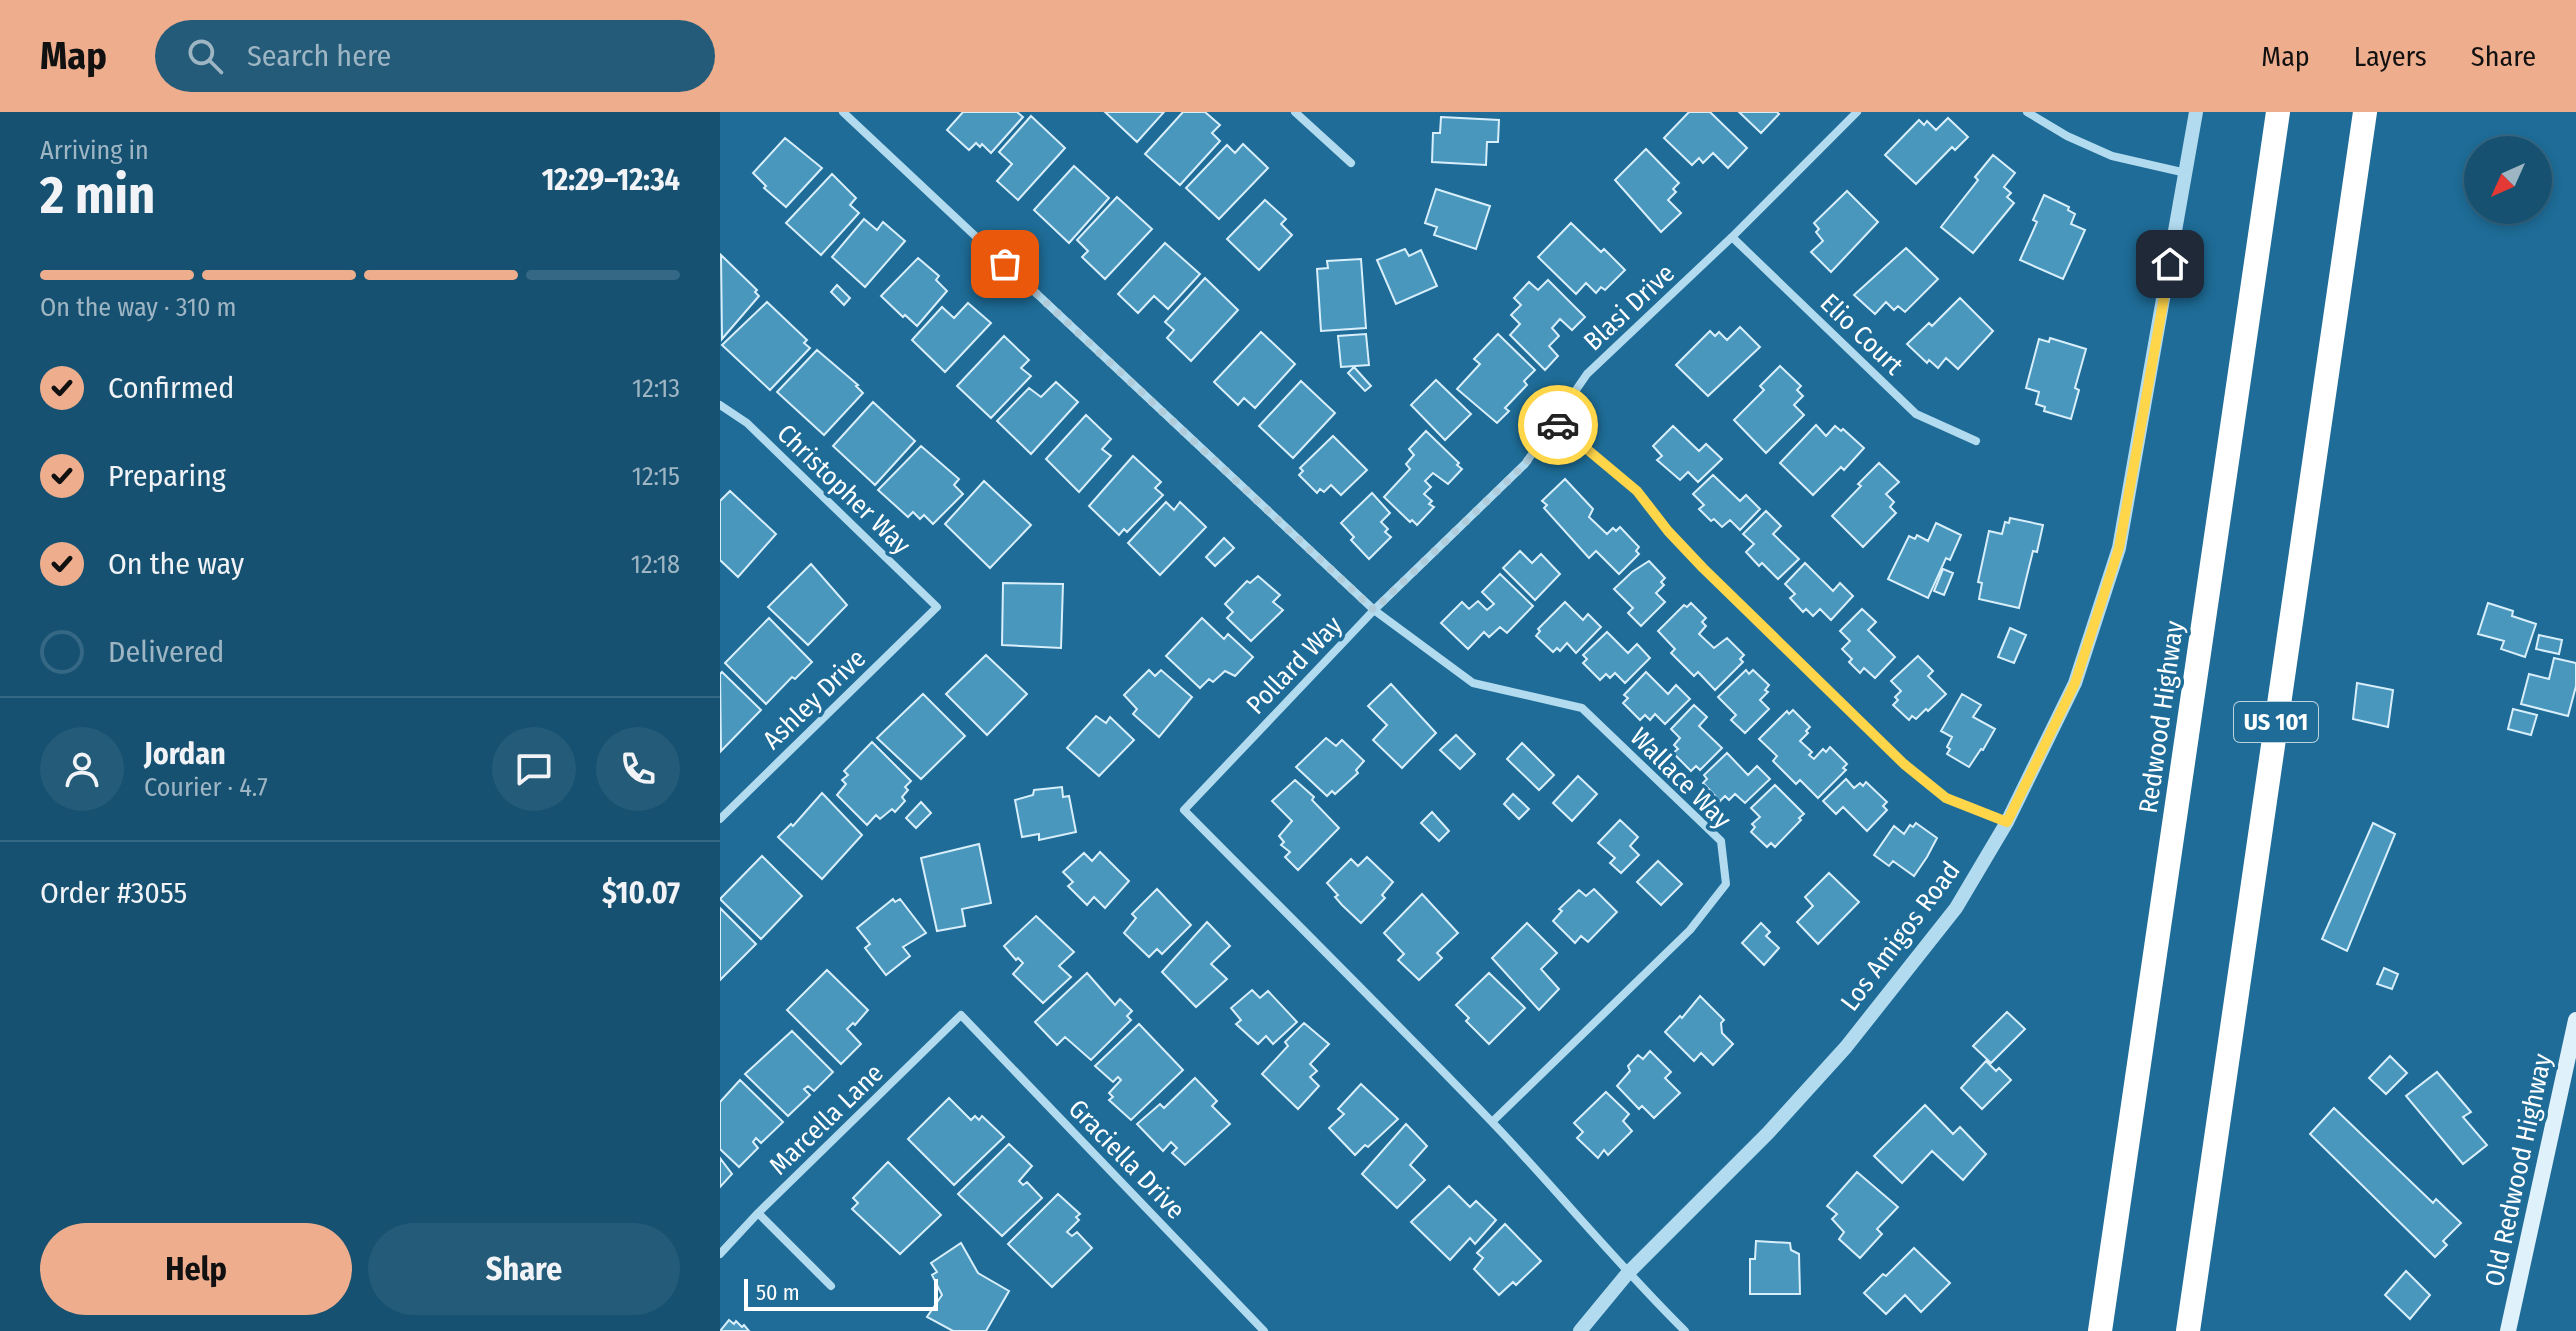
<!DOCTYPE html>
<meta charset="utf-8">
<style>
body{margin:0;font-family:"Fira Sans Condensed",sans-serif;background:#235b79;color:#f1f3f6;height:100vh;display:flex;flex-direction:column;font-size:30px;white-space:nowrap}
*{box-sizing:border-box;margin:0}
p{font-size:26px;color:#9eb5c3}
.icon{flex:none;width:44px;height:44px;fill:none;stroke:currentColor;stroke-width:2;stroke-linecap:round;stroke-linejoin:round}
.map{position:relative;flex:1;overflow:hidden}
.sheet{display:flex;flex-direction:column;background:#165171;width:720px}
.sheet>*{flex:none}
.needle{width:52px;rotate:225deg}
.fabs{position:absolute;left:1744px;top:24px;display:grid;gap:16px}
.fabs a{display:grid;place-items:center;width:88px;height:88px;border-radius:50%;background:#165171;box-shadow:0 4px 12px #0003,0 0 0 2px #356884;font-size:40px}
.scale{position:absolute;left:24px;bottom:20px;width:194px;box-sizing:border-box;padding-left:8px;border:4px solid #fff;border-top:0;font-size:22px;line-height:28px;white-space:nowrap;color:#fff;-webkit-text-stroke:6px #1e6c97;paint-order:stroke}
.pin{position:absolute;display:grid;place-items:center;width:68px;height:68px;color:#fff;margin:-34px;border-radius:16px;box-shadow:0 4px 12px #0006}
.courier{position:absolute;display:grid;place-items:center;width:80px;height:80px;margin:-40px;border:6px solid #ffd54a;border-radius:50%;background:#fff;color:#222;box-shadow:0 2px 10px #0007}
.head em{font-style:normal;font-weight:700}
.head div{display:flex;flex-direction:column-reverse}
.head{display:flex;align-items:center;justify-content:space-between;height:136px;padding:0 40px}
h1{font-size:52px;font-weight:700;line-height:60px}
.bar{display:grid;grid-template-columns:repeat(4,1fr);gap:12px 8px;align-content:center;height:96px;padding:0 40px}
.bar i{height:10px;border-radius:6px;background:#356884}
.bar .on{background:#eead8d}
.bar p{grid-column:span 4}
.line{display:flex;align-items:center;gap:20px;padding:0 40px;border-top:2px solid #356884}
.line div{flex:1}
.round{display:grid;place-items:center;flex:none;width:84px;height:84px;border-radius:42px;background:#235b79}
ol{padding:0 40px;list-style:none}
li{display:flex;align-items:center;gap:24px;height:88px}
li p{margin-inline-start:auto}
li .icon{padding:8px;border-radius:50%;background:#eead8d;color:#111;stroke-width:4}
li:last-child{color:#9eb5c3}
li i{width:44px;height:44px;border:4px solid #356884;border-radius:50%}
.primary-button{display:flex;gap:16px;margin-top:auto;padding:16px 40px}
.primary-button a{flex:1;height:92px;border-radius:48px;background:#eead8d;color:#111;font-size:32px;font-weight:700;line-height:92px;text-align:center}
.primary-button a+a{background:#235b79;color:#f1f3f6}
header{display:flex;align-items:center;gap:48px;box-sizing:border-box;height:112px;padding:0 40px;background:#eead8d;color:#111}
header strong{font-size:38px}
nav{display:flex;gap:44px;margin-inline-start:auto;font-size:28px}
.search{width:560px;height:72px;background:#235b79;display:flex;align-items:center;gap:20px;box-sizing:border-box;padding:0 28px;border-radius:44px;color:#9eb5c3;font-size:30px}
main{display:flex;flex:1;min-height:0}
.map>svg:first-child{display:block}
.building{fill:#4a97be;stroke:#d8effb;stroke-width:2}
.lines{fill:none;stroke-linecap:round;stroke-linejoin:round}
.minor{stroke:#b2dbef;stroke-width:8}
.tertiary{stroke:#b2dbef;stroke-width:14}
.secondary{stroke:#dff1fb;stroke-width:16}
.motorway{stroke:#fff;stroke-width:24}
.done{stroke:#b0ccdb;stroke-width:8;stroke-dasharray:0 14.4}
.route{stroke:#ffd54a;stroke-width:10}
.labels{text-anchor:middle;stroke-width:7;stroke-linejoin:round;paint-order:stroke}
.shield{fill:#1e6c97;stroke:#bcd3e0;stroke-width:2}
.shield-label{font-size:24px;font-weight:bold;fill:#fff}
.street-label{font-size:26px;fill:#fff;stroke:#1e6c97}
</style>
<header>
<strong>Map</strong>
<div class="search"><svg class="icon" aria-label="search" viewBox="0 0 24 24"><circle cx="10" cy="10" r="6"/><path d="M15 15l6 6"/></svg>Search here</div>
<nav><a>Map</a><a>Layers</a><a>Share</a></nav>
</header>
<main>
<section class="sheet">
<div class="head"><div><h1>2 min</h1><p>Arriving in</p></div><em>12:29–12:34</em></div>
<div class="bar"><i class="on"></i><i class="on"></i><i class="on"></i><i></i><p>On the way · 310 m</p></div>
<ol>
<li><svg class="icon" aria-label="check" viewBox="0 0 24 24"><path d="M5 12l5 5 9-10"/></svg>Confirmed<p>12:13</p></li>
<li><svg class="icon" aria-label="check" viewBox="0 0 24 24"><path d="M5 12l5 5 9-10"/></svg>Preparing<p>12:15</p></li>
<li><svg class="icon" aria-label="check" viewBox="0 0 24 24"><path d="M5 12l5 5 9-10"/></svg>On the way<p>12:18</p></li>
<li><i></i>Delivered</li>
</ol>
<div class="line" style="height:144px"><a class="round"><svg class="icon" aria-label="person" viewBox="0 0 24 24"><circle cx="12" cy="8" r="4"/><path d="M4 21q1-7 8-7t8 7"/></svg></a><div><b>Jordan</b><p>Courier · 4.7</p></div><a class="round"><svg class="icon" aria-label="chat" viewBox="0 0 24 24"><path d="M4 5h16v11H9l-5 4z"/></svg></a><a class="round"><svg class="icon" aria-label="phone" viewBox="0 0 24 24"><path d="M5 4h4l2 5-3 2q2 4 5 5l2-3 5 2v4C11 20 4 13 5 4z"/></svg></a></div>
<div class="line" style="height:104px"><div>Order #3055</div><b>$10.07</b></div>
<div class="primary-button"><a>Help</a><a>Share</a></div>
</section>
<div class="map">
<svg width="1856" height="1219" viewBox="0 0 1856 1219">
<rect width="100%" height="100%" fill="#1e6c97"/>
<path class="building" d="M243,0H297L303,5L271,41L262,32L260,35L256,31L249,38L227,18Z
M385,0H444L417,30Z
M463,0H485L500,13L492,21L500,29L460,73L425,42Z
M969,0H990L1027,36L1008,56L993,41L983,51L979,46L972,53L944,26Z
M1019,0H1057L1059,2L1041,21Z
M311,4L345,36L298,88L277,69L292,52L279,40Z
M721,5L779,8L778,30H767L766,53L712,50L713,21H720Z
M1228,6L1248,25L1235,38L1232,35L1196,72L1165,43L1199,8L1204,13L1207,9L1216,18Z
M65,26L102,56L66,95L44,76L46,74L33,61Z
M523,32L548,56L499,107L466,76L507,33L515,41Z
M926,37L959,71L953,77L956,80L948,88L961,101L941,120L895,68Z
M1273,43L1295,61L1284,75L1291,81L1287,85L1294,91L1253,141L1221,115L1258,68L1255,65Z
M354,54L389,86L349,131L314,98Z
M112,62L136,86L130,93L139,101L101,143L66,111Z
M716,77L770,94L756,137L714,123L717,115L705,111Z
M1127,79L1158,110L1111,160L1091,140L1103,129L1096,120L1099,117L1094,111Z
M1324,83L1349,95L1348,98L1355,102L1351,112L1365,118L1343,167L1300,148L1317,110L1313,108Z
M397,85L432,117L385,167L362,145L368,139L357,128Z
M545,88L566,107L561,112L572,123L539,158L507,127Z
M144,107L157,118L163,110L185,129L145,175L112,145Z
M851,111L881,140L884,137L905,158L885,178L881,175L876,181L866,171L856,182L818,145Z
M445,131L480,162L448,197L434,184L418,201L398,182Z
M1186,136L1218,167L1185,200L1178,194L1174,198L1166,190L1155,202L1134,183Z
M685,137L689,144L701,138L717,174L676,192L657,148Z
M1,143L37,178L35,180L39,184L2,227Z
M198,146L219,164L216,168L227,179L197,214L185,203L183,205L161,184Z
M641,147L646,216L601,219L597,157L608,156L607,149Z
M485,166L518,198L471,249L447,226L454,218L445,210Z
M828,168L865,205L852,218L840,207L832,216L839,224L829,234L838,244L825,258L790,223L800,212L791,203L801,193L794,186L809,170L818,178Z
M117,173L130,186L124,193L111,180Z
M1240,186L1273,219L1238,257L1226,246L1218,256L1209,248L1207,251L1187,232L1209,211L1212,214Z
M47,190L87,228L84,231L90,236L50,278L2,233Z
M248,191L271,211L225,260L192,228L222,195L234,206Z
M1020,215L1040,235L988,284L956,253L990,219L995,224L999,220L1007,228Z
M541,220L575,252L535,296L524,286L518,293L494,270Z
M646,222L649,253L621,255L618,224Z
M778,222L815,258L804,269L807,273L785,296L789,299L777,311L737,277L760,252L754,247Z
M284,224L309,248L301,256L311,264L271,306L237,274Z
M1330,226L1366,237L1355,276L1359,278L1351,307L1324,299L1325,295L1316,292L1319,280L1306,276L1319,227L1329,230Z
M97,238L138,273L136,274L143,281L104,323L57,280Z
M1060,254L1081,274L1077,278L1083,284L1074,293L1084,303L1046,341L1014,308L1044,278L1040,274Z
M634,255L651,274L645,279L628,261Z
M716,268L751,302L725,328L691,293Z
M581,269L615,301L573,346L539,314Z
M336,270L358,290L311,342L277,309L309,276L321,285Z
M153,290L195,329L155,373L113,334Z
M366,303L391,327L382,337L391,344L359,380L326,347Z
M1096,313L1106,324L1115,314L1121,319L1123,317L1144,336L1124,358L1121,355L1093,383L1060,351Z
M953,314L979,339L986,332L1002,347L978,370L968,360L960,368L937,348L942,344L933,334Z
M706,319L739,351L737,353L742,357L728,372L713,361L705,369L711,375L704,382L712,389L709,392L714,395L697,413L692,408L690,410L664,385L690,357L686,352L694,343L689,337Z
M613,324L647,358L621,383L611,373L604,380L600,377L597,381L579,363L583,359L580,356Z
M201,334L239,367L234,373L243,382L213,412L204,403L200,407L193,400L188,405L158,378Z
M413,344L441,370L435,376L443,383L407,420L404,417L399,423L369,394Z
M1159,351L1179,370L1166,382L1174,390L1170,395L1176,401L1143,435L1112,404L1141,374L1138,372Z
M993,363L1020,389L1026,383L1040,397L1020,418L1010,408L1002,415L994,407L991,409L979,397L984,393L973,382Z
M845,367L873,397L869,405L887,422L893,416L896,419L900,415L919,435L916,439L919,442L899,462L876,439L869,446L824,396L827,393L822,389Z
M264,369L311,413L270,456L225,412Z
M10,379L56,422L18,465L0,448V389Z
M652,381L670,401L661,410L668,417L665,420L671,425L649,447L631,428L634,425L621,411Z
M446,390L454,398L460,390L486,415L440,463L408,431Z
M1046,399L1061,414L1053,422L1079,447L1058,467L1042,451L1039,454L1026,440L1034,432L1023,422Z
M1290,406L1323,413L1317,440L1313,439L1299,496L1259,487L1262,471L1258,470L1269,419L1282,422L1285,410L1289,411Z
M1216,411L1241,423L1230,448L1226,446L1208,486L1168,467L1189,424L1195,427L1197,423L1208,429Z
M504,426L514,436L495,454L486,445Z
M800,439L812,451L821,442L840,462L815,488L783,456Z
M929,449L945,466L941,470L944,473L936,481L945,490L921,514L908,501L913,496L894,477L912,460Z
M1085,451L1113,479L1120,471L1133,484L1111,508L1100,497L1093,504L1086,497L1083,500L1070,486L1075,482L1065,472Z
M91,452L127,493L88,533L48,495Z
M1223,457L1233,461L1224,483L1214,479Z
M780,462L813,494L787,521L780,515L769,525L764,520L748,537L721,511L742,490L749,497L758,489L767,498L774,492L762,480Z
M538,464L560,483L553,490L563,498L531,529L507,506L513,500L505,492L527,469L530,471Z
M283,471L343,472L341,536L282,533Z
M845,490L863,508L868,502L881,515L856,541L847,531L840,539L837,536L833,540L816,524L820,519L818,517Z
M971,491L986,506L982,510L986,514L979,522L994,536L1007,526L1024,543L1020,547L1023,550L995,578L978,560L974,564L951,541L955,537L938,519L964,493L967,495Z
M1768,491L1793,499L1792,504L1816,512L1805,545L1781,537L1784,529L1758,522Z
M1142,497L1156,510L1148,518L1175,545L1155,566L1144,556L1140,561L1129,550L1132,547L1122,537L1130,529L1120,519Z
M49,506L92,550L75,567L72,565L46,592L5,551Z
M482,506L504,527L508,522L533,545L515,564L505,559L493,570L489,567L480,576L446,544Z
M1290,516L1306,523L1294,551L1278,545Z
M887,520L908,541L917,532L930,546L905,571L895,561L890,566L886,562L880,568L863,551L867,547L863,543Z
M1819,523L1842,528L1839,542L1816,537Z
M266,543L307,582L267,623L226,582Z
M1198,544L1213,559L1208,564L1226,582L1208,599L1206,597L1196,607L1192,604L1189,608L1173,593L1178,588L1175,585L1181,579L1171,569Z
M1834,546L1856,551V574L1848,604L1801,592L1809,562L1829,567Z
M429,558L435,564L441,558L472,585L439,625L413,602L417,597L404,583Z
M1026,558L1029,562L1033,558L1049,573L1045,578L1048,580L1040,588L1049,597L1025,621L1011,608L1016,603L998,585Z
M2,560L41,598L1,639L0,562Z
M926,560L948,582L956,573L970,587L945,612L935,602L930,608L925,603L920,608L903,591L908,586L904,583Z
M1637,571L1673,578L1668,615L1633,607Z
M671,572L716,621L682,656L653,628L667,613L648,594Z
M203,582L245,624L201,667L157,626Z
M1242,582L1261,593L1253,605L1275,617L1263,638L1261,637L1249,655L1227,642L1230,637L1227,635L1232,625L1221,619Z
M974,593L987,605L979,614L1002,636L980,658L976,654L971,659L953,641L958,637L954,633L960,626L951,617Z
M1793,597L1817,603L1811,623L1788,617Z
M1073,598L1090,615L1086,619L1088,621L1080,629L1092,640L1089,643L1094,647L1103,637L1106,640L1110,635L1127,652L1123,656L1126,658L1098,686L1080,668L1076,672L1053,649L1057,644L1039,627L1067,599L1069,602Z
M376,604L386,611L390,605L414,628L379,664L347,636Z
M736,623L755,642L740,657L720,638Z
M606,626L616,634L622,628L644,649L636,658L638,661L615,682L612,679L607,684L576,655Z
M152,630L191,669L185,675L188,678L182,685L185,689L175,700L172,697L160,707L156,703L147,713L117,683L126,672L122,668L128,663L124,659Z
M802,631L834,663L819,678L787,647Z
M1007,641L1028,663L1037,654L1050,667L1025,691L1015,682L1009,688L1005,684L1000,689L983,671L987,667L984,663Z
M858,664L877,682L852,709L833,691Z
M1126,667L1134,676L1140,671L1143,674L1146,670L1167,690L1163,694L1167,698L1147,719L1123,695L1116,702L1103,689Z
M575,668L594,685L592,688L619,716L578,758L565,745L570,740L561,733L564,730L559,724L572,709L552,689Z
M1055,673L1084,702L1079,706L1081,708L1055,735L1051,731L1047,735L1031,720L1035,715L1032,712L1040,705L1031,696Z
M342,675L343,685L349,684L356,720L319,728V722L302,725L295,688L313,683L314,678Z
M102,681L142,723L102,767L58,725L71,712L73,714Z
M793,682L809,697L799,707L784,692Z
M201,690L211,701L196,716L186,706Z
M712,700L729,719L719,729L701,711Z
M900,708L918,725L910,734L919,743L901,761L890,751L895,746L878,731Z
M1196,711L1217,726L1207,745L1194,764L1173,749L1169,754L1154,743L1174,714L1184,722L1190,713L1193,715Z
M1653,711L1675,722L1627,839L1602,827Z
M259,732L271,791L242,797L245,814L217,819L201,746Z
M380,740L409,769L385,796L374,785L367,793L348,774L353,770L343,760L364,741L372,749Z
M42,744L82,784L41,827L0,787Z
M647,745L673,770L662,783L665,786L641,811L622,793L615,785L618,783L607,771L631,747L638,754Z
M938,749L962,772L941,793L917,770Z
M1109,761L1139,790L1098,832L1077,810L1093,794L1085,785Z
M437,777L471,813L442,842L437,837L429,845L404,821L416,806L412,802Z
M874,777L897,800L868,830L861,824L855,831L833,809L842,799L839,797L859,778L866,784Z
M702,782L738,821L717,841L722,846L699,868L678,848L684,842L664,821Z
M173,787L175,790L180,787L206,821L183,835L190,844L166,863L145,836L150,832L137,816Z
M0,796L36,832L0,868Z
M316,804L354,840L339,854L351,865L323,891L293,862L303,851L298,846L296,848L284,834Z
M487,810L510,834L491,852L507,867L476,895L442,860Z
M807,811L837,841L821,857L839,877L819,898L772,846Z
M1041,811L1050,820L1046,824L1059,836L1044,853L1022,831Z
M1664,856L1678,862L1672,877L1657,872Z
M107,858L148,898L135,913L133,911L127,917L141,932L121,952L67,898Z
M367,861L395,893L400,887L412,899L407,904L411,908L371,948L345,925L337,933L315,910Z
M769,861L805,896L769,932L746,909L749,906L736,893Z
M532,878L540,886L548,879L577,910L553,932L546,924L538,932L516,912L521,908L511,896Z
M980,884L1004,908L1001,911L1002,921L1013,932L993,953L981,941L974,949L945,920L960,904L962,906Z
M1287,900L1305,917L1271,951L1253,934Z
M584,911L609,932L590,952L597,959L590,965L599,974L578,997L542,962L568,934L565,930Z
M419,912L463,958L411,1008L389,988L393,985L389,981L401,968L398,965L393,970L375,954Z
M72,919L113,960L94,979L88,974L84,977L90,983L68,1004L25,962Z
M930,939L951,960L945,966L960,981L934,1006L922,994L919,997L897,974L910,959L908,954L918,943L923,947Z
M1670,944L1687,961L1666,982L1649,966Z
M1266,949L1276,959L1279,956L1291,968L1262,997L1241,976Z
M1717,960L1751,1000L1743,1005L1767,1033L1743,1052L1686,984Z
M475,966L497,989L492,994L510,1012L465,1053L452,1041L457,1036L451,1030L443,1039L417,1012L440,992L444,996Z
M20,968L63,1010L41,1031L36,1026L33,1030L38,1036L19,1055L0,1037V990Z
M641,972L678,1007L648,1035L645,1033L635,1043L609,1016L624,1002L618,997Z
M886,980L909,1002L903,1009L912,1019L888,1043L884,1038L878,1046L857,1026L863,1020L854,1011Z
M229,986L251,1008L255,1004L259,1008L262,1004L284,1025L234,1073L188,1027Z
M1205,993L1233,1022L1240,1015L1266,1042L1243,1068L1212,1039L1182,1071L1154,1044Z
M1614,996L1713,1091L1716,1087L1741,1111L1723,1129L1727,1133L1715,1145L1590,1022Z
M686,1012L707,1034L690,1053L705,1068L677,1096L642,1062Z
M289,1032L312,1054L299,1069L303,1073L307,1070L322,1086L282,1124L238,1082Z
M0,1046L12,1062L0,1075Z
M168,1050L221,1103L180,1142L132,1097L138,1091L133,1086Z
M1137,1060L1178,1095L1157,1117L1162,1122L1140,1146L1119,1127L1124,1120L1112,1107L1117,1102L1107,1094Z
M729,1074L750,1095L756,1089L776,1108L755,1132L750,1126L730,1148L691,1110Z
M338,1082L360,1102L356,1105L359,1108L347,1120L352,1124L357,1120L372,1136L332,1175L288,1132Z
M785,1112L821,1149L796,1173L793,1170L779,1183L754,1157L763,1146L757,1141Z
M1036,1129L1070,1131L1071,1138L1079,1142L1080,1182H1030V1147H1035Z
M241,1131L258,1161L289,1179L266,1219H233L207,1205L222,1183L212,1163L217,1160L211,1151Z
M1194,1136L1230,1171L1201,1200L1185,1183L1166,1202L1144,1181L1163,1162L1166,1164Z
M1686,1159L1710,1183L1690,1207L1665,1183Z
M9,1208L14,1212L16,1209L22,1215L24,1213L29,1219H0Z"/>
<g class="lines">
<path class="minor" d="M123,0L654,498L753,571L862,596L1001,729L1006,772L970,818L772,1010
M575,0L631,51
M1307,0L1347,24L1392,44L1466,61
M1012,125L1196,302L1256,329
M0,293L27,311L217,495L0,707
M835,310L917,379L948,419L983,456L1184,652L1226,686L1287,710
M38,1101L111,1174
M0,1142L38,1101L241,903L544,1219
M965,1219C897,1152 837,1078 771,1009C670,904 566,801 464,698L654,498L805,352L867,262L1012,125L1137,0"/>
<path class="tertiary" d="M860,1219L907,1162L1048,1021L1126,935L1236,796L1287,710L1355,571L1399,436L1476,0"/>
<path class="secondary" d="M1788,1219L1856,908"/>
<path class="motorway" d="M1380,1219L1558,0
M1468,1219L1645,0"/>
</g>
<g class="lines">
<path class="done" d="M285,152L654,498L805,352L835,310L838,313"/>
<path class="route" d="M838,313L917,379L948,419L983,456L1184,652L1226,686L1287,710L1355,571L1399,436L1450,152"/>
</g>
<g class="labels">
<rect class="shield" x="1514" y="590" width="84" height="40" rx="6"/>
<g class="shield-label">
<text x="1556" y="618">US 101</text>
</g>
<g class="street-label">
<text transform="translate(909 195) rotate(-43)" y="9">Blasi Drive</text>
<text transform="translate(1142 222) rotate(44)" y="9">Elio Court</text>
<text transform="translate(124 377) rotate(44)" y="9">Christopher Way</text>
<text transform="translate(574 553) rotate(-46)" y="9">Pollard Way</text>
<text transform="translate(94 587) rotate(-44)" y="9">Ashley Drive</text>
<text transform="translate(1441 605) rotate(-82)" y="9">Redwood Highway</text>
<text transform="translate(961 666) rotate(45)" y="9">Wallace Way</text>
<text transform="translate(1180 824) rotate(-53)" y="9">Los Amigos Road</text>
<text transform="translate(106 1007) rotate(-44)" y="9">Marcella Lane</text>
<text transform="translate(407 1047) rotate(46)" y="9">Graciella Drive</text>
<text transform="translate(1798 1058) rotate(-78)" y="9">Old Redwood Highway</text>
</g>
</g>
</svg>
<div class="fabs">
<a><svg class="needle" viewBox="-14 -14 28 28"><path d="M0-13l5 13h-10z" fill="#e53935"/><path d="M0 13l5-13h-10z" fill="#9eb5c3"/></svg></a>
</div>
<div class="scale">50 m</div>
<div class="pin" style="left:285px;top:152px;background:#ea580c"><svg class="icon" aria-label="bag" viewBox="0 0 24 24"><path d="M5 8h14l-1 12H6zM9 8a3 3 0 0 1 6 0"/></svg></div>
<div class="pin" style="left:1450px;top:152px;background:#1f2937"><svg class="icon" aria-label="home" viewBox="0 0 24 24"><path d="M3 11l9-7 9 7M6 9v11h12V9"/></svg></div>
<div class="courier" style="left:838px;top:313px"><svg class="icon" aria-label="car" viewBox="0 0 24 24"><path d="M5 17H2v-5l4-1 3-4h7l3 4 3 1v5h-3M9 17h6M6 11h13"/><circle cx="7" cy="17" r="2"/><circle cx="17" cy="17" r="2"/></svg></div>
</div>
</main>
